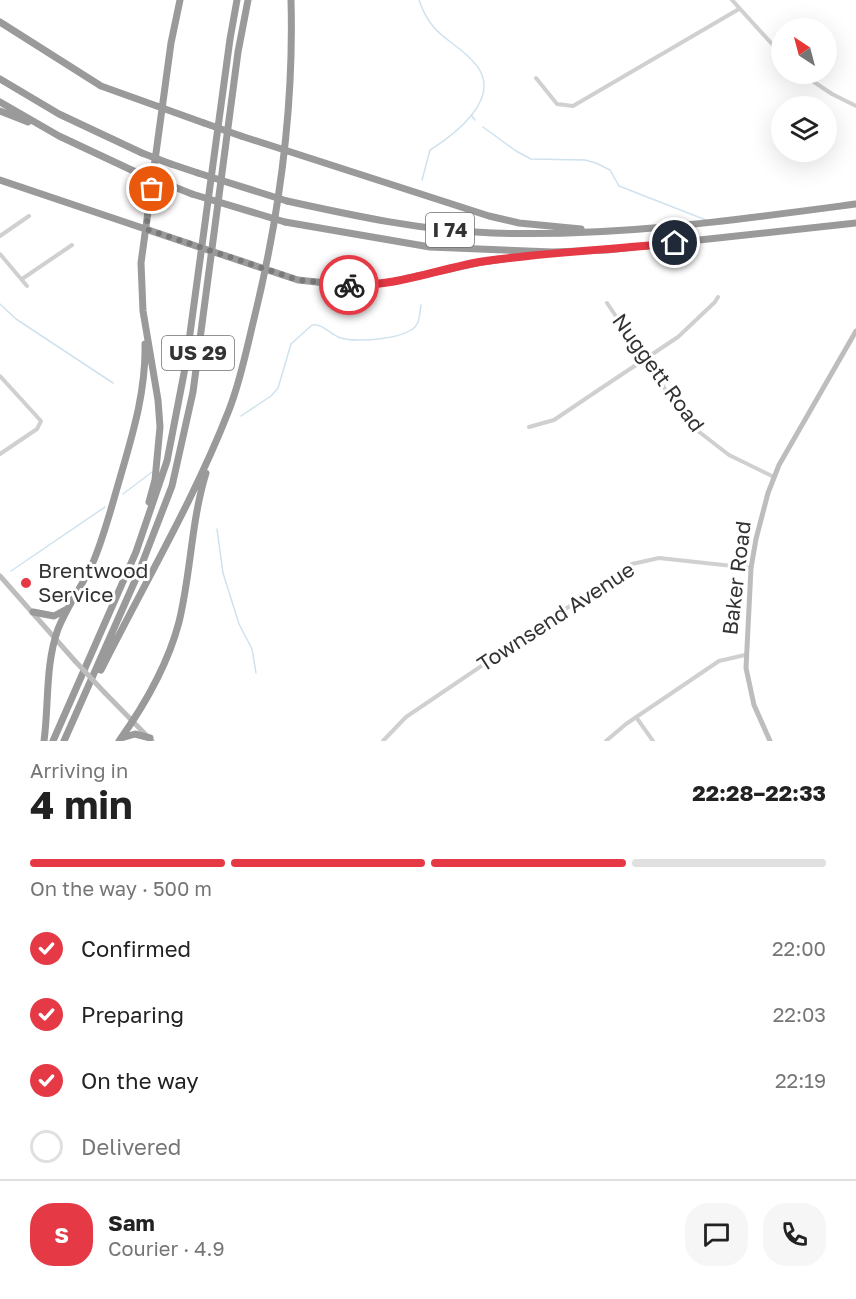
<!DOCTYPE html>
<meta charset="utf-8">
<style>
body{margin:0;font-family:"Golos Text",sans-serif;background:#f6f6f6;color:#222;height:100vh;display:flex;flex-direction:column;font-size:22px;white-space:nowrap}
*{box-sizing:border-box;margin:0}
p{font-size:20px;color:#767676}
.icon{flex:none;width:33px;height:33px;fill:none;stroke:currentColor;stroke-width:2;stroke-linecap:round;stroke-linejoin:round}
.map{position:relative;height:741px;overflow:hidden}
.panel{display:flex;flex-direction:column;background:#fff;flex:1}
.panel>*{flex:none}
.needle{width:39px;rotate:324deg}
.tools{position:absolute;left:771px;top:18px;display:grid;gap:12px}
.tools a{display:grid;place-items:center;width:66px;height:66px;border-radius:50%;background:#fff;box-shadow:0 6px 24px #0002;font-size:30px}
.pin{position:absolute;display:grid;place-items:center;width:51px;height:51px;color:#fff;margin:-26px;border:3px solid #fff;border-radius:50%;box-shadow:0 2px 6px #0007}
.courier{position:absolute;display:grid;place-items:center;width:60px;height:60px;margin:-30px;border:4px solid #e63946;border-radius:50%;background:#fff;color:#222;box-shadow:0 2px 8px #0007}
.headline em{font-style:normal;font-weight:700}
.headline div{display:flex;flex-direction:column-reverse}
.headline{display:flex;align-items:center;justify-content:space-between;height:102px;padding:0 30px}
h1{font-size:39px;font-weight:700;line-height:45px}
.bar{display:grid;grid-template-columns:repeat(4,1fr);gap:9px 6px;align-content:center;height:72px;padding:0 30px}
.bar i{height:8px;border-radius:4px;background:#e0e0e0}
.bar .on{background:#e63946}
.bar p{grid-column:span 4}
.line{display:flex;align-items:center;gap:15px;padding:0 30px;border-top:2px solid #e0e0e0}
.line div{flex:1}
.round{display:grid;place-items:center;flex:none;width:63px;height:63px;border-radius:24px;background:#f6f6f6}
ol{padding:0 30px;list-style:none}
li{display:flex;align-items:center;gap:18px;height:66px}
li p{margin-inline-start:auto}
li .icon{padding:6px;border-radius:50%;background:#e63946;color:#fff;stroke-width:4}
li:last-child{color:#767676}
li i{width:33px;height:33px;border:3px solid #e0e0e0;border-radius:50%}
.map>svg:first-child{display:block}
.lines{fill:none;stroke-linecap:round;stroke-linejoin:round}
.stream{stroke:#cfe2ee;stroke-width:1.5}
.street{stroke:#d0d0d0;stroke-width:4}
.secondary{stroke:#bdbdbd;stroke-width:5}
.highway{stroke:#9a9a9a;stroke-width:7}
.secondary-bridge{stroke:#bdbdbd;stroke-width:5}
.highway-bridge{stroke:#9a9a9a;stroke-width:7}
.done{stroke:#7a7a7a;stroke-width:6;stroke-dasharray:0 10.8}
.route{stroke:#e63946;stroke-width:8}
.poi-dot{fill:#e63946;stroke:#fff;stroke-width:2}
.labels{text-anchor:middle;stroke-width:6;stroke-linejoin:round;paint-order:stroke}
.shield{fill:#fff;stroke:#707070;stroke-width:1.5}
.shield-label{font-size:20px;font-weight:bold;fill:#333}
.street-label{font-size:21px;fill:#333;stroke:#fff}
.poi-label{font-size:21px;fill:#333;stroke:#fff;text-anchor:start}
</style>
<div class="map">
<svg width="856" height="741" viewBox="0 0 856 741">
<rect width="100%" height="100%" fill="#fff"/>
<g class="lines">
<path class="stream" d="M419,0C433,41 455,38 477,66C502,99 454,135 430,150L422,180
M471,115L475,120
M483,127L516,151L531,159L585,160L596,163L610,170L619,186L706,220
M0,304L16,319L113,383
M241,416L271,396L278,388L291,344L312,325C322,323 331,335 341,338C356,343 410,339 417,324C420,319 420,310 421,305
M123,494L152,472
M217,529L223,573L239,624L252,649L256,673
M11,571L105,507"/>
<path class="street" d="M732,0L782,55
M802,74L832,94L856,106
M536,78L557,104L573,106L739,9
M0,236L29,216
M0,254L27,286
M22,279L72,245
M607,303L682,414L698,431L729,455L774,477
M0,376L41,421L37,429L0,454
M529,427L554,420L594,393L678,337L715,302L718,297
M636,717L653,741
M383,741L406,717L632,564L659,558L751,568
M606,741L626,724L719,661L745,655"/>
<path class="secondary" d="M0,576L75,661
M105,693L152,741
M770,741L754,705L746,668L751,568L756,539L768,493L779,465L856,331"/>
<path class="highway" d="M0,22L101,86L204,123
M0,79L59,114L142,153
M0,102L59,136L140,174
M0,111L28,122
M241,136L489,216L519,223L581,229
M171,164L198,173
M0,180L187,243
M167,184L192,194
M287,201C355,216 424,231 493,233C615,237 736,220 856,204
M285,222L430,247L553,252L607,250L856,223
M226,256L298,280L355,286L391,282L477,263L536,254
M149,502L155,480L160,427L158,400L143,311L141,263L171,43L180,0
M33,612L54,616L67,609
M101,670C144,584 194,500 229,410C240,382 246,352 253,323C279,218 294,108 291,0
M121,738L135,734L150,738
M44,741C49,704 45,665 58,629C68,604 84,584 94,560C105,533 112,505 120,478C133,433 146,391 145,344
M53,741L136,552L167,461L186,363L230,39L237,0
M64,741L138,574L172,486L193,392L238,52L248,0
M119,741C144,706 168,664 179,622C191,573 191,522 206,473"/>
<path class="secondary-bridge" d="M75,661L105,693"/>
<path class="highway-bridge" d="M204,123L241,136
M142,153L171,164
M198,173L287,201
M140,174L167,184
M192,194L285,222
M187,243L226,256"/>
</g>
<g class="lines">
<path class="done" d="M152,189L146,229L298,280L349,285"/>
<path class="route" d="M349,285C393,287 436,270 479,262C544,252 610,250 675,243"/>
</g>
<circle class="poi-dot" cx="26" cy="583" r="6"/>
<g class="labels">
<g class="shield">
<rect x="426" y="213" width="48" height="34" rx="4.5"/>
<rect x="162" y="336" width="72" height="34" rx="4.5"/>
</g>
<g class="shield-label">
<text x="450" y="237">I 74</text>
<text x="198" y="360">US 29</text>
</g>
<g class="street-label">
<text transform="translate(658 373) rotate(54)" y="7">Nuggett Road</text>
<text transform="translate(737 578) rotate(-83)" y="7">Baker Road</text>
<text transform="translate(556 617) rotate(-33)" y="7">Townsend Avenue</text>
</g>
<g class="poi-label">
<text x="38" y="578">Brentwood<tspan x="38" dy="24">Service</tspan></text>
</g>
</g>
</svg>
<div class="tools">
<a><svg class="needle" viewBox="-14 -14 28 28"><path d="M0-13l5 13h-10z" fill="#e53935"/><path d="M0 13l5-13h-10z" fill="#767676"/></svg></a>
<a><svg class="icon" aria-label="layers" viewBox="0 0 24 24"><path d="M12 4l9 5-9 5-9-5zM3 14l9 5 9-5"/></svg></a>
</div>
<div class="pin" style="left:152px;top:189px;background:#ea580c"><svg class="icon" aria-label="bag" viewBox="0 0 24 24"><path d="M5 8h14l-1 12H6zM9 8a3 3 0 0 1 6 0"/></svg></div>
<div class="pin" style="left:675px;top:243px;background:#1f2937"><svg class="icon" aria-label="home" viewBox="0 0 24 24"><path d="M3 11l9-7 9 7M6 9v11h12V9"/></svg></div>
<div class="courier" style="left:349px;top:285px"><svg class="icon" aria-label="bike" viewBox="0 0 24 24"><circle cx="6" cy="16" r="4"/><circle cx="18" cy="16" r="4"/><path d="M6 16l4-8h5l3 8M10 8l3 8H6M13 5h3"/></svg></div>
</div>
<section class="panel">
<div class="headline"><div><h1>4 min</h1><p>Arriving in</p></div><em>22:28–22:33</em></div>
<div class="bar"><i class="on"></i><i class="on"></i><i class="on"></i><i></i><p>On the way · 500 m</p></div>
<ol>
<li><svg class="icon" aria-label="check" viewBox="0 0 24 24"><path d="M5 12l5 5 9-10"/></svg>Confirmed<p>22:00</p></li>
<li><svg class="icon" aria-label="check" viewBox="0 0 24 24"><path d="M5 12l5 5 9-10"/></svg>Preparing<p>22:03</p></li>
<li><svg class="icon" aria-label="check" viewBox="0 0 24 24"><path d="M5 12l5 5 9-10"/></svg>On the way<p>22:19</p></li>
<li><i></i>Delivered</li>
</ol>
<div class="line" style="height:108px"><b class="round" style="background:#e63946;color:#fff">S</b><div><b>Sam</b><p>Courier · 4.9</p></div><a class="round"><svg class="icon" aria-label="chat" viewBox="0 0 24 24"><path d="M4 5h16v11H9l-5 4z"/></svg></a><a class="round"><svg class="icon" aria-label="phone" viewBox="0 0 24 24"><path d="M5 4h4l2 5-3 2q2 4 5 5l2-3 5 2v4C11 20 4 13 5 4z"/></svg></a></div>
</section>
